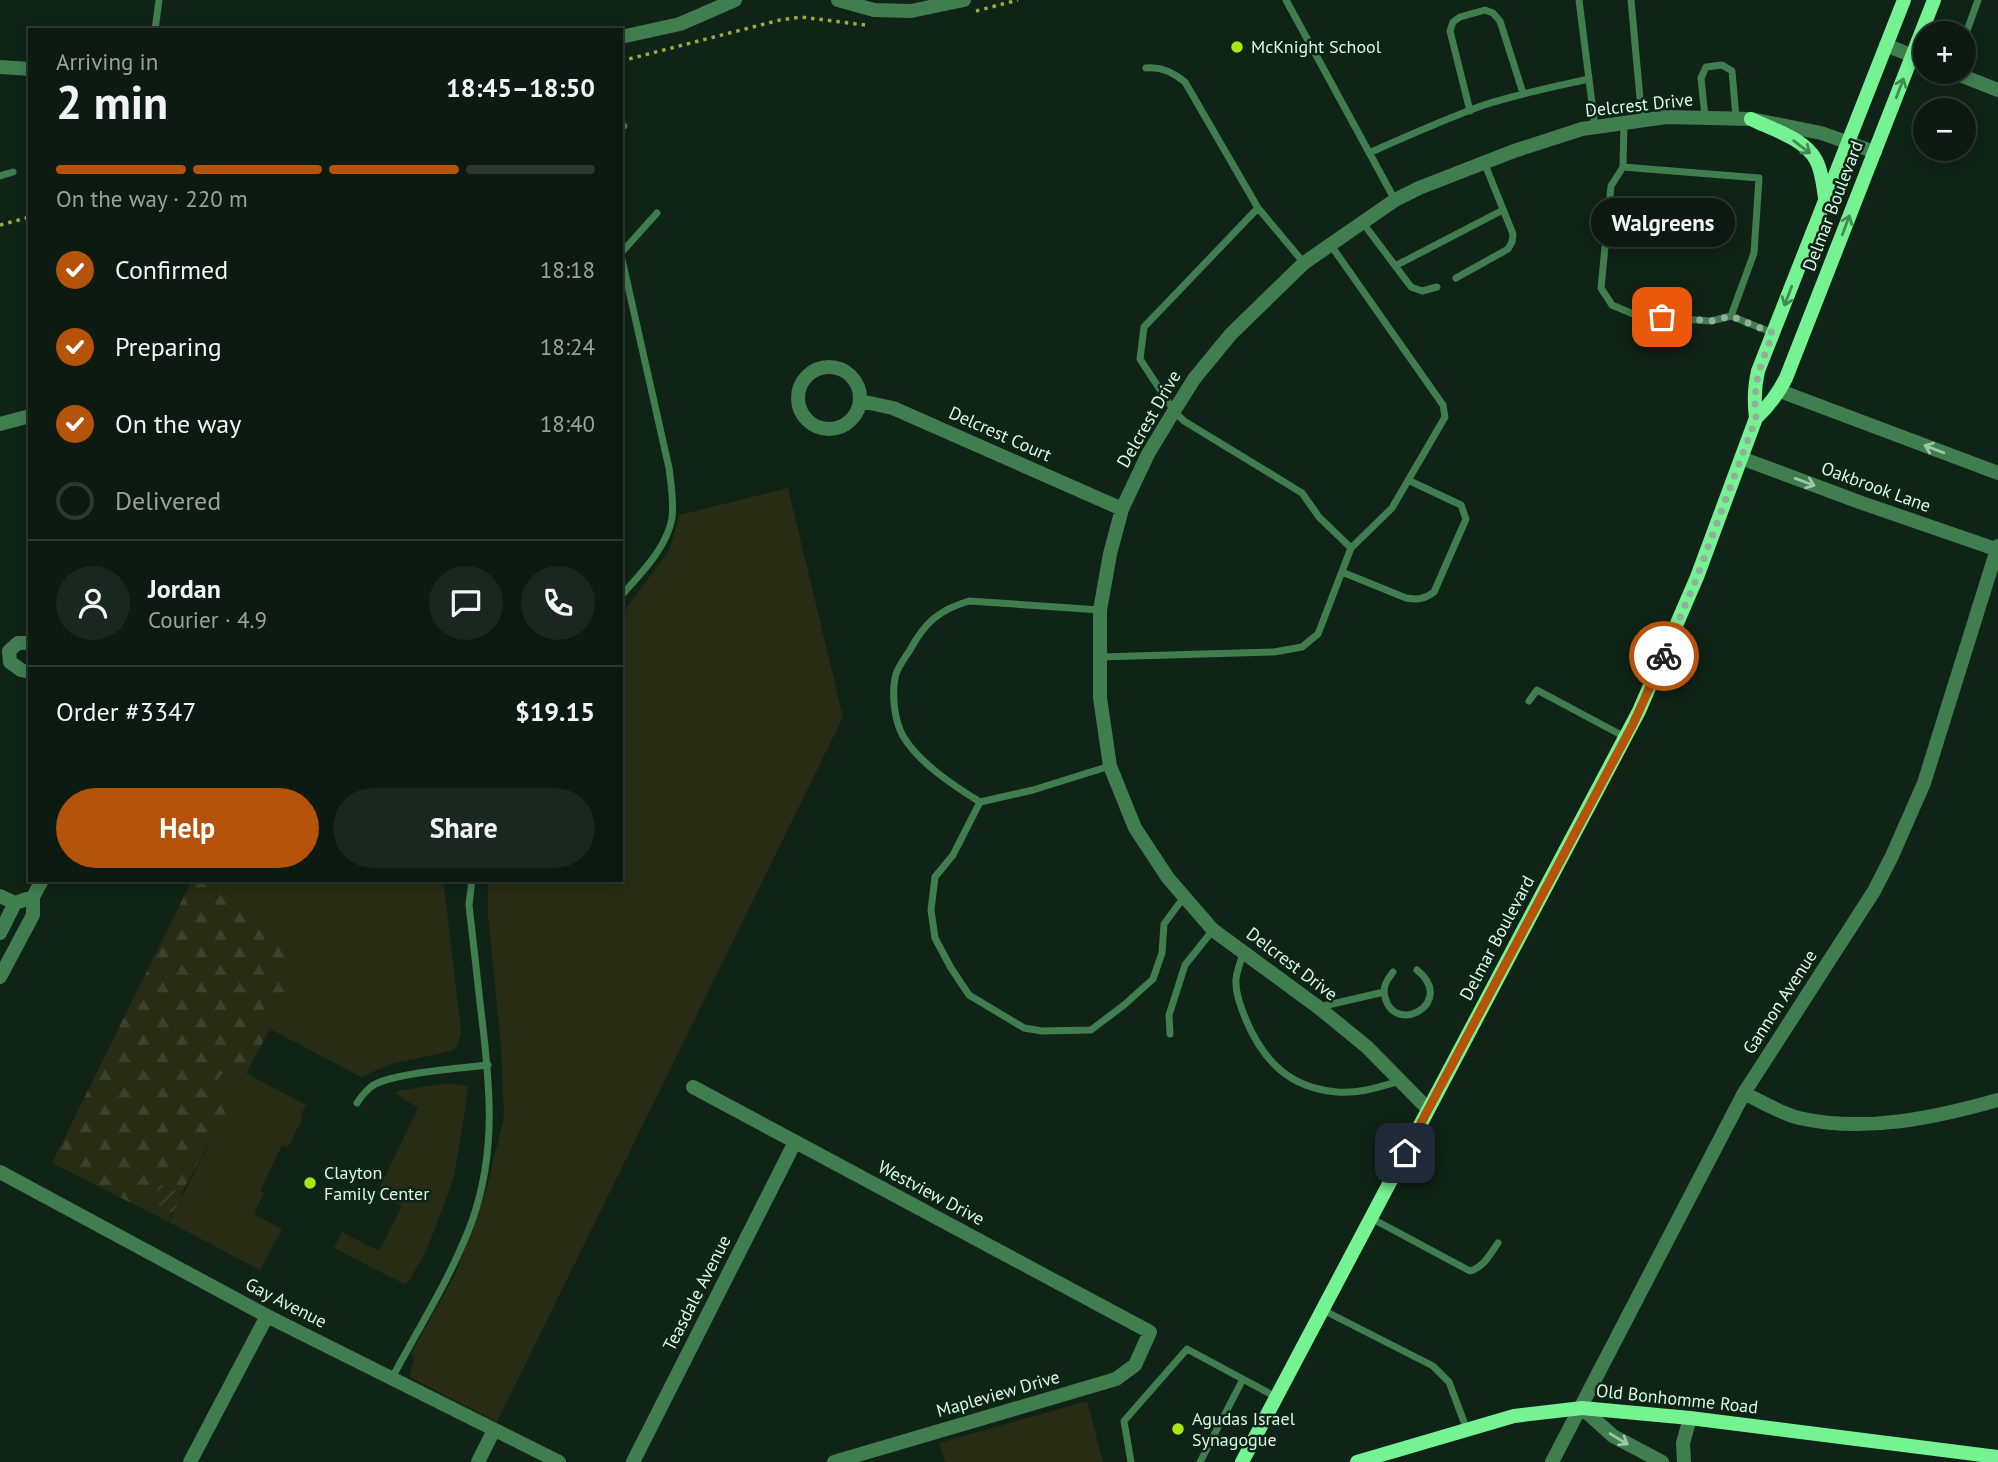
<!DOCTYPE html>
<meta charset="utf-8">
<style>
body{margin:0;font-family:"PT Sans",sans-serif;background:#1a271f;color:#f1f3f6;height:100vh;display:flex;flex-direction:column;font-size:26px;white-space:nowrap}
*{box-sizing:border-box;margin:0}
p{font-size:23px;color:#9aa19f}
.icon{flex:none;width:38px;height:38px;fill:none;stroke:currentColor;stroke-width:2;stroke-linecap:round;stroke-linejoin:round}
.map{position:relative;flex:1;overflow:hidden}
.panel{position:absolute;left:28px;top:28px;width:595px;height:854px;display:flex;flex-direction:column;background:#0c1a11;border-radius:0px;box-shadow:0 4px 10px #0003,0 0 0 2px #2c3831}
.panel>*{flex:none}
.controls{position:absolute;left:1913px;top:21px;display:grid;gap:14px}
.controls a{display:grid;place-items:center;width:63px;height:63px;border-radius:50%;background:#0c1a11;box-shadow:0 4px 10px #0003,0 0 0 2px #2c3831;font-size:35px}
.pin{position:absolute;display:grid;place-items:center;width:60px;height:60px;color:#fff;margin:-30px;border-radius:14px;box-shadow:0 4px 10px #0006}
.courier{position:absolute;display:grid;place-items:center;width:70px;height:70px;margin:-35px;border:5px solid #b45309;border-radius:50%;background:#fff;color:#222;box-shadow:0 2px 9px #0007}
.bubble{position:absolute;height:49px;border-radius:24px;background:#0c1a11;box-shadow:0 4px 10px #0003,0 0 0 2px #2c3831;font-size:23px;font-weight:800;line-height:49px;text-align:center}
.head em{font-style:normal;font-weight:800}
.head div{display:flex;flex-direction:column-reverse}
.head{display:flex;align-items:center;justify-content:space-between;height:119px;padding:0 28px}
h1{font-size:46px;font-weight:800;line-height:52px}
.bar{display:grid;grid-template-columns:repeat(4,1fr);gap:10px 7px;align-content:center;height:84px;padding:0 28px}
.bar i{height:9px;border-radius:5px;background:#2c3831}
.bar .current{background:#b45309}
.bar p{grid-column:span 4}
.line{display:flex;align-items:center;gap:18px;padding:0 28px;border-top:2px solid #2c3831}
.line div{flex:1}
.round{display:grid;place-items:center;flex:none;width:74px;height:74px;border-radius:37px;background:#1a271f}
ol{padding:0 28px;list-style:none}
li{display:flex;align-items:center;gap:21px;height:77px}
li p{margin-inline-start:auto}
li .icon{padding:7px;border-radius:50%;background:#b45309;color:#fff;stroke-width:4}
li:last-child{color:#9aa19f}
li i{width:38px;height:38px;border:4px solid #2c3831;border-radius:50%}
.cta{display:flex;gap:14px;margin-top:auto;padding:14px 28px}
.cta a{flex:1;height:80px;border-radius:42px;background:#b45309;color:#fff;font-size:28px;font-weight:800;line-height:80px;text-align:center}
.cta a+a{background:#1a271f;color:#f1f3f6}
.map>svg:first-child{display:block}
.green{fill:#282c14}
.forest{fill:url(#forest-firs)}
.garden{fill:url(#garden-furrows)}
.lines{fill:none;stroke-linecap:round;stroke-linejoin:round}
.path{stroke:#9aab3a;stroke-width:3.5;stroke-dasharray:3.5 5;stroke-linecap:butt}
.lane{stroke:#407d4f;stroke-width:7}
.street{stroke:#407d4f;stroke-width:14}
.secondary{stroke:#75f292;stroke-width:14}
.oneway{stroke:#428a54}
.oneway2{stroke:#9ac9a7}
.done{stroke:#91af9b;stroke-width:7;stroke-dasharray:0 12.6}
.route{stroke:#b45309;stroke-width:9}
.poi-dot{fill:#a7e715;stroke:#102317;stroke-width:2.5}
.labels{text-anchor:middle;stroke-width:5;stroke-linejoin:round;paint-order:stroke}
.poi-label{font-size:18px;fill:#d6fbe2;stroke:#102317;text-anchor:start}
.street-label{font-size:18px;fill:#d6fbe2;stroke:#102317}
</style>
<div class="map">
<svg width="1998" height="1462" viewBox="0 0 1998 1462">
<defs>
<pattern id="forest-firs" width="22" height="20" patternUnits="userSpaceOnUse" patternTransform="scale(1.75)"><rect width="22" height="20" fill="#282c14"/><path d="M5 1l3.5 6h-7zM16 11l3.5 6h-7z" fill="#3c412b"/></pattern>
<pattern id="garden-furrows" width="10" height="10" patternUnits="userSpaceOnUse" patternTransform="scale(1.75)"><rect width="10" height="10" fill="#282c14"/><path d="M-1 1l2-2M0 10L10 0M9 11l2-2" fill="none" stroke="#3c412b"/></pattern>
</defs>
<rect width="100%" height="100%" fill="#102317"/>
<path class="green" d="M788,488L843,717L497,1422L409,1377L415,1356L411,1354L456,1272L486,1191L504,1117L501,1047L488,915V880H621V615L670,549L679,515Z
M210,880H445L444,886L461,1031L457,1047L451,1051L391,1064L361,1077L270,1029L292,989L286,949L260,928L237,900Z
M225,1071L241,1078L244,1073H246L306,1105L301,1114L303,1117L288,1147L282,1145L260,1191L264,1193L254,1214L282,1229L260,1270L169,1222L231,1102C216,1093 209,1085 225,1071Z
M447,1083L468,1086L463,1124L453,1180L426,1252L406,1285L334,1248L342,1232L379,1251L402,1206L377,1193L418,1108L395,1093L397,1091Z
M1087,1401L1103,1462H945L939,1443Z"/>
<path class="forest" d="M192,880H210L237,900L260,928L286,948L292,989L246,1073H244L241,1078L225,1071C210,1084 216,1094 232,1102L181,1194L160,1184L151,1202L171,1212L169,1222L52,1163Z"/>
<path class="garden" d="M160,1184L183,1195L173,1213L151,1202Z"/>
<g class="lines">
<path class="path" d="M976,11L1018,0
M621,61L780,20L801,17L865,25
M0,225L30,217"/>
<path class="lane" d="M1286,0L1395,200
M1579,0L1595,127
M1631,0L1642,120
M155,30L159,0
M1964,39L1978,0
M1146,68C1161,66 1173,72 1185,82L1258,208
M1470,111L1450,31L1453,22L1460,17L1485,10L1493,13L1500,21L1523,93
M1705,117L1701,78L1706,67L1722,65L1732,71L1736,117
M1624,123L1623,167L1759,178L1754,253L1731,316L1773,333
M621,127L624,126
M1369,153C1407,136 1445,119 1484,105C1518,94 1553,87 1589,79
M1623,167L1611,186L1601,288L1612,305L1638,316L1711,321L1731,316
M0,176L13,172
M1363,223L1411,287L1422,291L1437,287
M621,253L657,213
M621,255L669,468C671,484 674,501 672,518C667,548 640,574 621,596
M1304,263L1258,208L1144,327L1140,359L1174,411L1184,421L1302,493L1319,517L1351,548
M1395,266L1503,210
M1456,278L1508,249L1512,242L1513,234L1484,162
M1342,572L1406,598C1418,600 1425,599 1434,592L1466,519L1461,505L1410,481
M1100,657L1274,652L1302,647L1318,634L1351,548L1392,508L1445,417L1443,405L1330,244
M1529,701L1537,690L1625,737
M1110,766L1033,790L980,802L953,855L935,877L931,910L935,938L951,968L969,995L1024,1028L1042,1031L1091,1030L1124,1005L1153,979L1162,953L1164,924L1184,897
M980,802C954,786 919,763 903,736C894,720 892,695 895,678C896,669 905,658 910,650C925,622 939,610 969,601L1100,610
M1243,953C1241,961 1237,970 1236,979C1235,993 1241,1007 1246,1020C1264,1062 1290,1088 1337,1092C1359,1094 1379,1087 1400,1081
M1393,972C1387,980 1382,987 1385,997C1395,1037 1457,1002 1417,970
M1319,1007L1384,992
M1170,1034L1169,1015L1185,965L1213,930
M357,1103C361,1097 365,1091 372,1086C392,1073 461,1068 488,1065
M1371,1218L1470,1271C1484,1267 1490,1254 1498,1243
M1323,1310L1433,1366L1449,1382L1467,1430
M392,1378C419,1327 452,1276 472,1221C497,1151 490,1084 481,1011C477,975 473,940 469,905L472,880
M1131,1462L1124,1421L1187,1349L1276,1397
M1200,1462L1243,1379"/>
<path class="street" d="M838,0L874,10L911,11L964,0
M621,37L680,24L735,0
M1886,45L1925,61
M0,67L30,69
M1952,72L1998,90
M798 398a31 31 0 1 1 62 0a31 31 0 1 1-62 0Z
M1780,391L1998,473
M860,401L893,408L1122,509
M0,424L30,416
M1741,458L1862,503L1998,550
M30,643H18L9,651L10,662L21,670L30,672
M0,896L15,903
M0,933L15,903L33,897
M0,977L33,915V897L42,880
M693,1087L1150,1332L1135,1365L1116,1379L834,1462
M1744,1093C1762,1102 1780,1113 1799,1118C1865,1133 1934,1118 1998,1100
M1428,1109L1367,1047L1318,1007L1213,930L1168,878L1135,828L1110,766L1100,698V610L1110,554L1122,509L1148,454L1174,411L1194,379L1231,334L1304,263L1395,200L1419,188L1514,151L1582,129L1666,117L1751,119L1821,133L1875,152
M0,1172L267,1316L559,1462
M1582,1408L1613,1436L1662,1462
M190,1462L267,1316
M478,1462L494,1430
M633,1462L795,1142
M1552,1462L1744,1093L1874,891L1892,856L1924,783L1998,546
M1684,1462L1683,1443L1690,1418"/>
<path class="secondary" d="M1751,119C1771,129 1804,138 1816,160C1822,171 1823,185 1825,198
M1756,418C1754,402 1754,388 1758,371L1904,0
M1242,1462L1639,711L1697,577L1756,418C1769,406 1778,394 1786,378L1934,0
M1357,1462L1514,1416L1582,1408L1690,1418L1998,1457"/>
</g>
<defs><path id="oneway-shaft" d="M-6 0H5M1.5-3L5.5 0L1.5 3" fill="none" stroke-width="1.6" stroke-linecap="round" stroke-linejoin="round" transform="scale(1.75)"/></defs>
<g class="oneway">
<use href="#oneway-shaft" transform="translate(1900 88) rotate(-69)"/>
<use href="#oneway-shaft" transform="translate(1802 147) rotate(37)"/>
<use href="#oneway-shaft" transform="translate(1846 225) rotate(-69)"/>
<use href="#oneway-shaft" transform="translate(1788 296) rotate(111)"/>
</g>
<g class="oneway2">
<use href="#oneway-shaft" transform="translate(1934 449) rotate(-159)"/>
<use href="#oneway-shaft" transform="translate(1805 482) rotate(20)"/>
<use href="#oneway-shaft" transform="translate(1619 1439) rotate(31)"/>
</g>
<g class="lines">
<path class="done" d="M1662,317L1711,321L1731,316L1773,333C1761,364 1752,385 1756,418L1697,577L1664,656"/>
<path class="route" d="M1405,1153L1633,724L1664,656"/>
</g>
<g class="poi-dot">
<circle cx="1237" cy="47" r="7"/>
<circle cx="310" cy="1183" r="7"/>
<circle cx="1178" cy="1429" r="7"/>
</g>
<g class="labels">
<g class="poi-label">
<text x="1251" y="53">McKnight School</text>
<text x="324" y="1179">Clayton<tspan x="324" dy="21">Family Center</tspan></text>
<text x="1192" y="1425">Agudas Israel<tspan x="1192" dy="21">Synagogue</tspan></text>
</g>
<g class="street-label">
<text transform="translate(1639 105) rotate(-6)" y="6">Delcrest Drive</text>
<text transform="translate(1833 206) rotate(-69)" y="6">Delmar Boulevard</text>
<text transform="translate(1149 419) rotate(-60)" y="6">Delcrest Drive</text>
<text transform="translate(1000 434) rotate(24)" y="6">Delcrest Court</text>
<text transform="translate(1876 487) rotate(20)" y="6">Oakbrook Lane</text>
<text transform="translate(1497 938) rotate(-62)" y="6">Delmar Boulevard</text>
<text transform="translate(1292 964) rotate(37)" y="6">Delcrest Drive</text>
<text transform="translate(1780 1002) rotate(-57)" y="6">Gannon Avenue</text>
<text transform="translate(931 1193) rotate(28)" y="6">Westview Drive</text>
<text transform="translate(697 1293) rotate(-63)" y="6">Teasdale Avenue</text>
<text transform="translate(286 1303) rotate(27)" y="6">Gay Avenue</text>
<text transform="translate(998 1394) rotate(-16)" y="6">Mapleview Drive</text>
<text transform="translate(1677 1399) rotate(6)" y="6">Old Bonhomme Road</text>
</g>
</g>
</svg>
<div class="controls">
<a>+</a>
<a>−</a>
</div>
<div class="pin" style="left:1662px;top:317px;background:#ea580c"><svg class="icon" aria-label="bag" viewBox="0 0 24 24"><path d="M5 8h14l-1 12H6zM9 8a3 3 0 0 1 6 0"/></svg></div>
<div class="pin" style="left:1405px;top:1153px;background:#1f2937"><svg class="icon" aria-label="home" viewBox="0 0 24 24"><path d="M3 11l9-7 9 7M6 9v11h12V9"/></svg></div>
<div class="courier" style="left:1664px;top:656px"><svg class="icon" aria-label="bike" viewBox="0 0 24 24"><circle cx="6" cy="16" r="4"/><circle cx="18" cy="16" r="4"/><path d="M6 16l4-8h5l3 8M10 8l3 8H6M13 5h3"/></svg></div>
<div class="bubble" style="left:1591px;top:198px;width:144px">Walgreens</div>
<section class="panel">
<div class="head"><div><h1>2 min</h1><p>Arriving in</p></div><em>18:45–18:50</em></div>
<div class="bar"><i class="current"></i><i class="current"></i><i class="current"></i><i></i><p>On the way · 220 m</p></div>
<ol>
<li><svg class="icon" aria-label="check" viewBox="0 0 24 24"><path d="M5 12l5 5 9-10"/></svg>Confirmed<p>18:18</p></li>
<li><svg class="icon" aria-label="check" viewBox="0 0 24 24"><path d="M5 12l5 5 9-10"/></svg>Preparing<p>18:24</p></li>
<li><svg class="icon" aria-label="check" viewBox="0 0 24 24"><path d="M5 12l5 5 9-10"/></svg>On the way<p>18:40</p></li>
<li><i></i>Delivered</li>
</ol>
<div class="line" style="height:126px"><a class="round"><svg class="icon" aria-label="person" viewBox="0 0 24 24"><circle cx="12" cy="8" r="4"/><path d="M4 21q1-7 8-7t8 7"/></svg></a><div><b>Jordan</b><p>Courier · 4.9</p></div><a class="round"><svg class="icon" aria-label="chat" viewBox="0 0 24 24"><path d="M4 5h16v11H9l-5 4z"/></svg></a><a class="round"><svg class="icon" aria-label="phone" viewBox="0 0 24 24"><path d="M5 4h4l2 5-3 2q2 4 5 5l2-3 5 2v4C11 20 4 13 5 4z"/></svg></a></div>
<div class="line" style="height:91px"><div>Order #3347</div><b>$19.15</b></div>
<div class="cta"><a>Help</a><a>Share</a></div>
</section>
</div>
